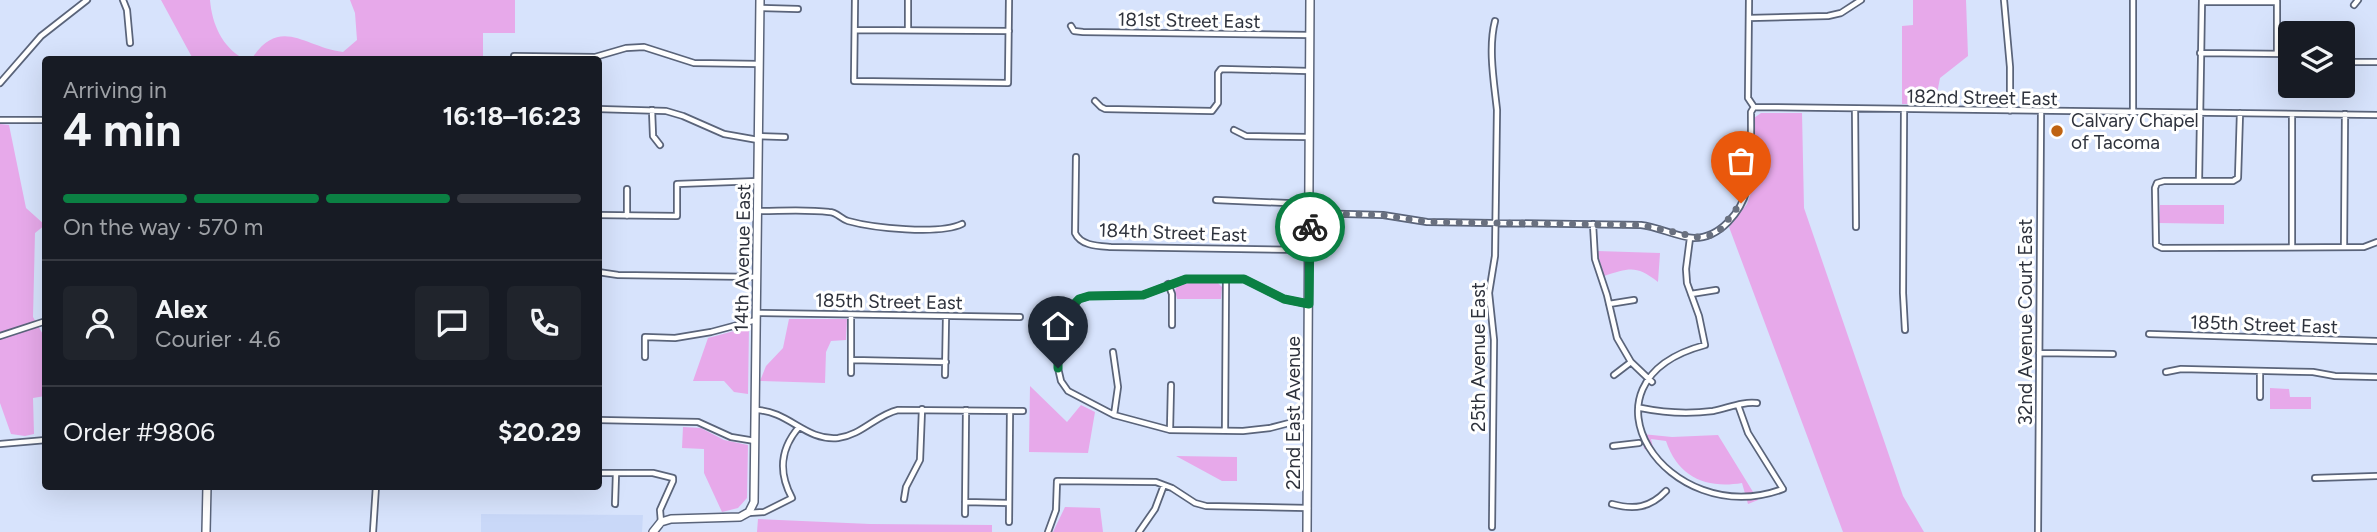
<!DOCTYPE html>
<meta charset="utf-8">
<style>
body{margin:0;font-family:Figtree,sans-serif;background:#20242c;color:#f1f3f6;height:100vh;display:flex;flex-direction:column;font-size:26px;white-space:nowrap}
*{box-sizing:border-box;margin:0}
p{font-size:23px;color:#9ea1a6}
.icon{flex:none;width:38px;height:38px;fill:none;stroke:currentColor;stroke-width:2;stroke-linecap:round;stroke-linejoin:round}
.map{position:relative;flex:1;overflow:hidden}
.sheet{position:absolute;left:42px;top:56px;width:560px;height:434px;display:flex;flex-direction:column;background:#171b24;border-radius:7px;box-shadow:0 7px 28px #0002}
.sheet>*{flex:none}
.controls{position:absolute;left:2278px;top:21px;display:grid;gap:14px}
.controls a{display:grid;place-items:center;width:77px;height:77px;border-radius:7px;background:#171b24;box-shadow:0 7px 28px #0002;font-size:35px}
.pin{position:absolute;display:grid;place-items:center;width:60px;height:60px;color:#fff;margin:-72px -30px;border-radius:50% 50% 50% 0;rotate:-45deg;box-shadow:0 0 7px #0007}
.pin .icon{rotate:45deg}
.courier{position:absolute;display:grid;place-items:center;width:70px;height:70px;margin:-35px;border:5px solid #0b8043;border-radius:50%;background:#fff;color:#222;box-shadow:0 2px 9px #0007}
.headline em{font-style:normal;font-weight:700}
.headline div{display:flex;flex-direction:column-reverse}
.headline{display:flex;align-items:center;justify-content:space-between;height:119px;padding:0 21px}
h1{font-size:46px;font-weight:700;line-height:52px}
.bar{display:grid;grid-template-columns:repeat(4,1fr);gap:10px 7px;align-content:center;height:84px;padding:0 21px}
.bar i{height:9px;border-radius:5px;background:#363941}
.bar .selected{background:#0b8043}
.bar p{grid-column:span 4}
.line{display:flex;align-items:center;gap:18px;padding:0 21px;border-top:2px solid #363941}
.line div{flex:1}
.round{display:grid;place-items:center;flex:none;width:74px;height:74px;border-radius:7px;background:#20242c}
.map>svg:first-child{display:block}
.built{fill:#c9d8f8}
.green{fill:#e7a9ea}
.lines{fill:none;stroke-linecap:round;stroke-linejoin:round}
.street-casing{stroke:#5a647a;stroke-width:8}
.secondary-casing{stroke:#5a647a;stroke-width:10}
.street{stroke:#fff;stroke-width:4.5}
.secondary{stroke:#fff;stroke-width:7}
.done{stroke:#69707f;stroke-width:7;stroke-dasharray:0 12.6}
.route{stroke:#0b8043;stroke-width:9}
.poi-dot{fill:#bf6312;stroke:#fff;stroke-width:2.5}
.labels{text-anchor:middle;stroke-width:6;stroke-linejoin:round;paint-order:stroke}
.street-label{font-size:19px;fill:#2e323c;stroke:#fff}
.poi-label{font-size:19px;fill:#2e323c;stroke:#fff;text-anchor:start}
</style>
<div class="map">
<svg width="2377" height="532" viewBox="0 0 2377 532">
<rect width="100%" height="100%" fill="#d7e3fc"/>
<path class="built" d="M481,514L643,515L642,532H481Z"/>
<path class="green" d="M161,0H210C212,24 222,47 244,59L253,57C281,16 306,48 343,52L357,40L355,13L350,0H515V33H483V59H193Z
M1913,0H1966L1968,56L1940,78L1935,104H1902V26L1913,25Z
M1761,113H1802L1804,208L1903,496L1924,532H1843L1729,227L1747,204L1753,187L1754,118Z
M0,124L9,125L26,208L45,225L35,233L33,317L45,338V396L33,398L34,434L25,436L11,434L0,403Z
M2160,205H2224V224L2159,223Z
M1597,251L1660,253L1658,282C1636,265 1630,268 1604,276Z
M1188,283H1218L1222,287L1221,299H1177L1175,291L1177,286Z
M789,319H847L846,340L831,341L826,352L825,383L760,381L766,366L783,348Z
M749,327L748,394L734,392L724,381H693L708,338Z
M1030,386L1067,422L1081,405L1095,412L1088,453L1029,452Z
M2270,388L2289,389L2290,397H2311V409H2270Z
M683,427L701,428L724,440L748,445L747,498L738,508L722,512L704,473V449L682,448Z
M1642,434L1672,437L1718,435L1758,500L1748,504L1742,483C1706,489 1678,477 1666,441L1651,439L1653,447L1644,449Z
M1176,456L1237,457V481H1222Z
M1065,507L1100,508L1103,532H1053Z
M758,519L870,524L992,525V532H757Z"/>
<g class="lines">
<g class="street-casing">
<path id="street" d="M123,0L127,10L130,43
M855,0L854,81L1008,83L1009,0
M1749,0L1748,98L1754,107
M2004,0L2010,67V111
M2277,1V54
M2202,2H2277
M2354,5L2358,0
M761,8L798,9
M1749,18L1828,16L1841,13L1861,0
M1071,26L1074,31L1083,32L1310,35
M855,30L1009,31
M908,30V0
M2200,53L2291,54
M514,56L595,57L626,48L644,47L694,63L759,64
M2343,62H2377
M0,83L41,36L87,0
M1095,101L1101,107L1105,109L1212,111L1218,103V73L1221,69L1309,71
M1754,107L2377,115
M598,109L666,111L683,116L724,134L758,140
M1855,109L1856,227
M652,110L653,136L660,145
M1904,111L1903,293L1905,330
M2133,112V0
M2240,113L2238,178L2233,181H2164L2157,183L2155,188L2156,245L2162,248L2364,247L2377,242
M0,120H46
M1234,130L1246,136L1308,137
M758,136L785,137
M1076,157L1075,233C1081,246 1098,246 1111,247L1308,250
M2199,181L2202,0
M1216,200L1309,204
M758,211C781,211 806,209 829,212C837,212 841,219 848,221C873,228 939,235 962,224
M1310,213L1383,215L1427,222L1641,225C1659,227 1677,237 1694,238C1720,238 1741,212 1747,189C1752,165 1751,136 1751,112L1754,107
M598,215L677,216V184L758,181
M627,216V189
M1593,224L1595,259L1607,295L1617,338L1631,362L1652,382
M1690,238L1686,269L1687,283L1699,316L1705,345C1567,382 1667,532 1783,489L1748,433L1738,405
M2292,247V114
M2344,247L2345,114
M598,272L618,275L757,277
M1168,284L1172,294V325
M1691,294L1716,290
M1308,304L1284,299L1244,279H1186L1143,295L1089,296L1079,299L1063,316L1058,333V368L1061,381L1068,391L1114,415L1170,430L1243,431L1270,428L1293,422H1308
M1609,304L1634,300
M757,313L1020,317
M2149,334L2377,341
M0,336L46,321
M1113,352L1118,387L1114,415
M2039,353L2113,354
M645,357V337L675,338L711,332L756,320
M851,360L946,362
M2260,371V397
M2166,372L2181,369L2313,372L2335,376L2377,377
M851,373V315
M945,375L946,317
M1614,375L1631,362
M1641,408C1665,413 1689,414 1713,411C1728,408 1743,401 1757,403
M756,410C789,411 805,441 838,438C862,435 876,415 898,410L1023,411
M598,420L698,422L731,437L755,441
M1170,430L1171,385
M1225,430L1226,279
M0,444L46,440
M1613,446L1639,443
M598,473H653L673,478V481L660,510L661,522
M2315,478L2377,476
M904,499L906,487L920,460L922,409
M965,502L1009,503
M615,504L616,473
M1612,504C1634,510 1650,508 1666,491
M748,513L764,512L792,498C778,472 780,449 799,427
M965,514L966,410
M1009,522L1010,411
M1492,527L1494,340L1489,293L1495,256L1497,110C1494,82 1488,48 1495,21
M373,532L376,486
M1048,532L1056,510L1057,481L1156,482L1172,488L1195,503L1206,506L1308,508
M1139,532L1155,509L1164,485
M2038,532L2041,112"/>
</g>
<g class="secondary-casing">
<path id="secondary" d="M206,532L207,486
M653,532L661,522L671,519L740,517L749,512L754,502L760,0
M1307,532L1310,0"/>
</g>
<use href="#street" class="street"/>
<use href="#secondary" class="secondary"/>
</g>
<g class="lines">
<path class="done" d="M1310,227V213L1383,215L1427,222L1641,225L1697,237L1711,235L1719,231L1741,203"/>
<path class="route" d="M1058,368V334L1063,316L1079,299L1089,296L1143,295L1186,279H1244L1284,299L1309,304L1310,227"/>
</g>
<circle class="poi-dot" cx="2057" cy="131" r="7"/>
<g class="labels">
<g class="street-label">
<text transform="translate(1189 20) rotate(1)" y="7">181st Street East</text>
<text transform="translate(1982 97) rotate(1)" y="7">182nd Street East</text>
<text transform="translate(1173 232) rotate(2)" y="7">184th Street East</text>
<text transform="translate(742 258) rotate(-89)" y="7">14th Avenue East</text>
<text transform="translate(889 301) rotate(1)" y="7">185th Street East</text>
<text transform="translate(2025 322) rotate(-90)" y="7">32nd Avenue Court East</text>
<text transform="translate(2264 324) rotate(2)" y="7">185th Street East</text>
<text transform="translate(1478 357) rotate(-90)" y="7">25th Avenue East</text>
<text transform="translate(1293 413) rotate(-90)" y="7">22nd East Avenue</text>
</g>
<g class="poi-label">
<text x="2071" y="127">Calvary Chapel<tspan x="2071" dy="22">of Tacoma</tspan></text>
</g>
</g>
</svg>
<div class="controls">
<a><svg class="icon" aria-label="layers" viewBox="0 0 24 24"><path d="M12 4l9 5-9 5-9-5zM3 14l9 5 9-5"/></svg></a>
</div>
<div class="pin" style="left:1741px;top:203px;background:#ea580c"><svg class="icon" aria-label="bag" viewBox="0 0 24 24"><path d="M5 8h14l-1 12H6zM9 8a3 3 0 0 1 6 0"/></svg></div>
<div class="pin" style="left:1058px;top:368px;background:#1f2937"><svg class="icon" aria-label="home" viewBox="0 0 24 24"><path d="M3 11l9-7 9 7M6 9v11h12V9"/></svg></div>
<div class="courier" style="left:1310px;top:227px"><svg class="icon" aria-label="bike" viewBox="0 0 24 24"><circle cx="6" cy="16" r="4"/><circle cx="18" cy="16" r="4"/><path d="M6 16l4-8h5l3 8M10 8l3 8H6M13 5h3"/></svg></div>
<section class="sheet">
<div class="headline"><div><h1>4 min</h1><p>Arriving in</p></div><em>16:18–16:23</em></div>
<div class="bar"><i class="selected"></i><i class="selected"></i><i class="selected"></i><i></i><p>On the way · 570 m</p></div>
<div class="line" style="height:126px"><a class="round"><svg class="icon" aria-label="person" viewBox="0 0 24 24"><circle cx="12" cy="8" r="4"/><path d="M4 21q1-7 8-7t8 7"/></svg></a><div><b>Alex</b><p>Courier · 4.6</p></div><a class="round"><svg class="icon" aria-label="chat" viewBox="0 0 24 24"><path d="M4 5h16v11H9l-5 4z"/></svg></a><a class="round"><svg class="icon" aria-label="phone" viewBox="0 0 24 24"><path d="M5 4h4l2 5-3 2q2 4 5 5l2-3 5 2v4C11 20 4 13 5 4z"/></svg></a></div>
<div class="line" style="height:91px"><div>Order #9806</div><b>$20.29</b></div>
</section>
</div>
